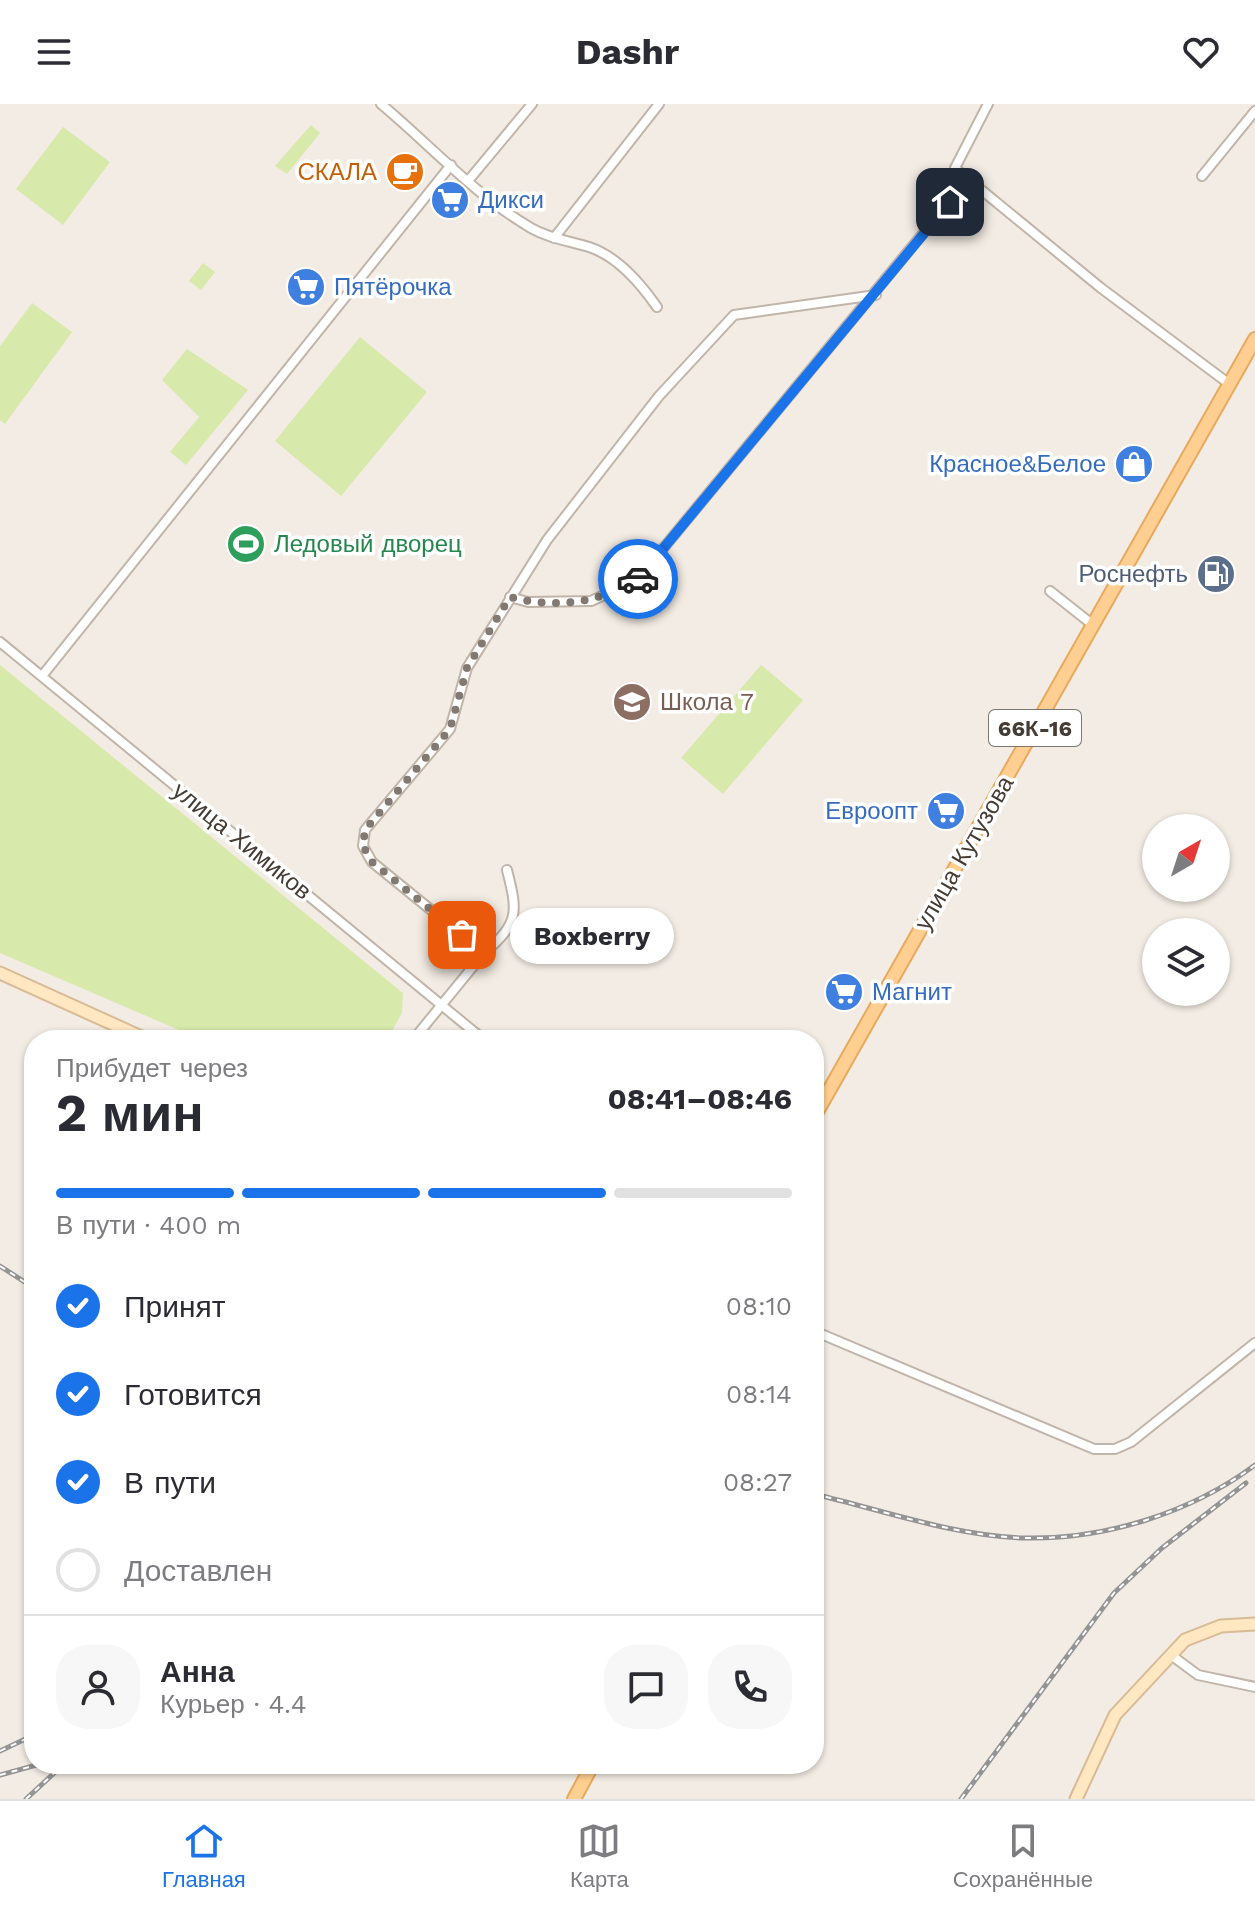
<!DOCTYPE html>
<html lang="ru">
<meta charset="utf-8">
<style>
body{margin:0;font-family:"Work Sans",sans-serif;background:#f7f7f7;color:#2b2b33;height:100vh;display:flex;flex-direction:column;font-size:30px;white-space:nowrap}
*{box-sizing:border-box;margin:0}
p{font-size:26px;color:#7c7c81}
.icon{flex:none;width:44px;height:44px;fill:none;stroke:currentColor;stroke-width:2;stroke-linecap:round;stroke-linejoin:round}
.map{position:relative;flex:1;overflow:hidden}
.sheet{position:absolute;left:24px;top:926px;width:800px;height:744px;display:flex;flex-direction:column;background:#fff;border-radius:32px;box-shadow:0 2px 6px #0004}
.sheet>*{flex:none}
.needle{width:52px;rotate:39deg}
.controls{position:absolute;left:1142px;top:710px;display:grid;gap:16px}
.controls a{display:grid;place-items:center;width:88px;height:88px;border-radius:50%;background:#fff;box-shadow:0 2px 6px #0004;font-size:40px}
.pin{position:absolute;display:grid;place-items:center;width:68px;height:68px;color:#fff;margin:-34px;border-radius:16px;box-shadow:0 4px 12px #0006}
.courier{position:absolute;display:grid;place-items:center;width:80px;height:80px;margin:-40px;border:6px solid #1a73e8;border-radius:50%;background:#fff;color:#222;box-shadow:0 2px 10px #0007}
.bubble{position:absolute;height:56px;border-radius:28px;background:#fff;box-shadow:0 2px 6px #0004;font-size:26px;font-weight:700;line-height:56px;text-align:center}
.overview em{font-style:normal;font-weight:700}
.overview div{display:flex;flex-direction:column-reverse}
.overview{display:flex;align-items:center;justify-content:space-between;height:136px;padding:0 32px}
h1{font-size:52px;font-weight:700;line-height:60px}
.bar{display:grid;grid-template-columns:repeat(4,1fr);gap:12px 8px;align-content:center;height:96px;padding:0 32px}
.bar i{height:10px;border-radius:6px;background:#e1e1e2}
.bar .current{background:#1a73e8}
.bar p{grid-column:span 4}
.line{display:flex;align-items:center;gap:20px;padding:0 32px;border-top:2px solid #e1e1e2}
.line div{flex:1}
.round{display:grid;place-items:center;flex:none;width:84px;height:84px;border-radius:32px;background:#f7f7f7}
ol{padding:0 32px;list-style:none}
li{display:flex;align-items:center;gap:24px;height:88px}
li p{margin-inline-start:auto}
li .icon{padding:8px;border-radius:50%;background:#1a73e8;color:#fff;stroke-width:4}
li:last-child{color:#7c7c81}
li i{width:44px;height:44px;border:4px solid #e1e1e2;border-radius:50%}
header{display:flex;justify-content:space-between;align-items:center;height:104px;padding:0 32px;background:#fff;font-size:36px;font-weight:700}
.dock{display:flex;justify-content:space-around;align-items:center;height:112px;border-top:2px solid #e1e1e2;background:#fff;font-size:22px;color:#7c7c81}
.dock a{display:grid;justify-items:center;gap:4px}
.dock .current{color:#1a73e8}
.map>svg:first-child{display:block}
.green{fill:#d7e9ab}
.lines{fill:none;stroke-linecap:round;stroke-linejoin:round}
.street-casing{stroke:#c1b5a9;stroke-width:12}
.secondary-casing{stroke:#d8bb94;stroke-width:15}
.primary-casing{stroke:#e8a95d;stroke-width:16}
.street{stroke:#fff;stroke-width:8}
.secondary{stroke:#ffe7c2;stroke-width:11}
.primary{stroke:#ffcf91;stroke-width:12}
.rail-casing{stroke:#949494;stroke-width:5}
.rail{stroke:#fff;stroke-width:2;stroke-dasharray:6;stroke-linecap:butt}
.done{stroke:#827a72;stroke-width:8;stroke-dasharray:0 14.4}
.route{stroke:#1a73e8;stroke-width:10}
.labels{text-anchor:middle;stroke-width:7;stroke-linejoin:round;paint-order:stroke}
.shield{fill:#fff;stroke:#7d7671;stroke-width:2}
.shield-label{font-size:22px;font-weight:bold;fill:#453c34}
.food-label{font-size:24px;fill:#c56008;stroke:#fff;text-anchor:end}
.shop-label{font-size:24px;fill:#366cbe;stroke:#fff;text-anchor:start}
.leisure-label{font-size:24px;fill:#27864d;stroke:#fff;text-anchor:start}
.service-label{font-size:24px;fill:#4e5e75;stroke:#fff;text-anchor:end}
.education-label{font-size:24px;fill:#785e54;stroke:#fff;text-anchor:start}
.street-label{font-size:24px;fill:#453c34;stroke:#fff}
</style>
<header><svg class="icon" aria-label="menu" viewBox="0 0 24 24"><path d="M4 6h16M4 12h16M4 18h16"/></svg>Dashr<svg class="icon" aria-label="heart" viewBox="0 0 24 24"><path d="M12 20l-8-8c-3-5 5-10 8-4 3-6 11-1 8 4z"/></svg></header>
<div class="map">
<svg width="1255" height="1695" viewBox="0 0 1255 1695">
<rect width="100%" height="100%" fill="#f3ece4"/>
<path class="green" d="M311,21L320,29L287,70L275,62Z
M63,23L110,58L63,121L16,85Z
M203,159L215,168L201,186L189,177Z
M32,199L72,228L5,320L0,316V242Z
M360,233L427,288L341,392L275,337Z
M187,245L248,286L186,361L170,348L199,313L162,276Z
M0,561L403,889L402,909L387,936H202L0,849Z
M761,561L803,596L723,690L681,654Z"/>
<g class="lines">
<g class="street-casing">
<path id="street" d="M381,0C430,41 476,92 531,124C550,135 570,137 589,143C617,152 641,180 657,203
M1202,72L1255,7
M968,75L955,64L988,0
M468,77L532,0
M554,134L659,0
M1050,487L1093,521
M510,493L528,498L591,497L637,476L968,75L1101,184L1228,279
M0,538L484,936
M42,572L451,61
M484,849C519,819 518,809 507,766
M413,936L484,849L372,758L363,742L365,726L450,625L467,564L547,436L659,292L734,211L876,191
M814,1227L1094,1345H1115L1131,1338L1255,1239
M1171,1551L1198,1571L1255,1583"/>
</g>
<g class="secondary-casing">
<path id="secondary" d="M0,869L148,936
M1076,1695L1115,1611L1185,1536L1221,1522L1255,1520"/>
</g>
<g class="primary-casing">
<path id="primary" d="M814,1013L1255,235
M574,1695L593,1660"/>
</g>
<use href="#street" class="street"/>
<use href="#secondary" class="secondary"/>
<use href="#primary" class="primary"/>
<g class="rail-casing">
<path id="rail" d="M0,1162L34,1184
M814,1390C882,1406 954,1432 1024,1434C1104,1436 1191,1409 1255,1361
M0,1647L34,1631
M0,1671L40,1660
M26,1695L64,1660
M961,1695L1114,1489L1162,1444L1246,1379"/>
</g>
<use href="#rail" class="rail"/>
</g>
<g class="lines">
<path class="done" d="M462,831L372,758L363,742L365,726L450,625L467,564L510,493C553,505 601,499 638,475"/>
<path class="route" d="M638,475L950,98"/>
</g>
<defs>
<g id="cafe-disc" transform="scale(2)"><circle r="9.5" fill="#e8710a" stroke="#fff"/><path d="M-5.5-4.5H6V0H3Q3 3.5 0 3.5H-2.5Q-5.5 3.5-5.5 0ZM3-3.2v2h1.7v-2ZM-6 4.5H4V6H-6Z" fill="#fff"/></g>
<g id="supermarket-disc" transform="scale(2)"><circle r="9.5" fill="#3f7fe0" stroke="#fff"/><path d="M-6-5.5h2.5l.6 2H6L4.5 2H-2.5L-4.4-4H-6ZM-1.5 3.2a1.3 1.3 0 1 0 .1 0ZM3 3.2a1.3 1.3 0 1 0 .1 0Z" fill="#fff"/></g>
<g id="shop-disc" transform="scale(2)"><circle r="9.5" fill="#3f7fe0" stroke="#fff"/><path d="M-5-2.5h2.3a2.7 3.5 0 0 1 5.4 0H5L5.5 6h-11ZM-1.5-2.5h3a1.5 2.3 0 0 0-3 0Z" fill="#fff"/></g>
<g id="stadium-disc" transform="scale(2)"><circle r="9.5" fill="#2e9e5b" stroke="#fff"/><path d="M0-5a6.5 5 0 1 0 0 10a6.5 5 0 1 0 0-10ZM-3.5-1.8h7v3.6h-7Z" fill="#fff"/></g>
<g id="fuel-disc" transform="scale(2)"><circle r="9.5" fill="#5c6f8a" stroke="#fff"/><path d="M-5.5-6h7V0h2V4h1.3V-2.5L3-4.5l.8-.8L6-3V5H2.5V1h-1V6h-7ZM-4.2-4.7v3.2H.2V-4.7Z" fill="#fff"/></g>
<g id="school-disc" transform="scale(2)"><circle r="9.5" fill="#8d6e63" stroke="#fff"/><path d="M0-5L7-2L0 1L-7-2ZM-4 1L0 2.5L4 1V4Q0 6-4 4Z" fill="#fff"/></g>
</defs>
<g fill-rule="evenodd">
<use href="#cafe-disc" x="405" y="68"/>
<use href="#supermarket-disc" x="450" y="96"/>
<use href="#supermarket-disc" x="306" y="183"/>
<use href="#shop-disc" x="1134" y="360"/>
<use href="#stadium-disc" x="246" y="440"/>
<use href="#fuel-disc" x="1216" y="470"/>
<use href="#school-disc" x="632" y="598"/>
<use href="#supermarket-disc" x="946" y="707"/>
<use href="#supermarket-disc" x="844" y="888"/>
</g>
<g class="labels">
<rect class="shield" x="989" y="606" width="92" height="36" rx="6"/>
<g class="shield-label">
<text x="1035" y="632">66К-16</text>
</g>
<g class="food-label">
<text x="377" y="76">СКАЛА</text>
</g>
<g class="shop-label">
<text x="478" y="104">Дикси</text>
<text x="334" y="191">Пятёрочка</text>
<text x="1106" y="368" text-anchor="end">Красное&amp;Белое</text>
<text x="918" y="715" text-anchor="end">Евроопт</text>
<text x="872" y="896">Магнит</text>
</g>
<g class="leisure-label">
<text x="274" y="448">Ледовый дворец</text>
</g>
<g class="service-label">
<text x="1188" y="478">Роснефть</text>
</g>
<g class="education-label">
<text x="660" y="606">Школа 7</text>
</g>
<g class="street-label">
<text transform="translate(242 737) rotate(39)" y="8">улица Химиков</text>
<text transform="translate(964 749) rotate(-60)" y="8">улица Кутузова</text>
</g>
</g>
</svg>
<div class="controls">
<a><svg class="needle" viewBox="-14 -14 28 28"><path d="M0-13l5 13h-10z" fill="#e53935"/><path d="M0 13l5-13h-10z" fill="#7c7c81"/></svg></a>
<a><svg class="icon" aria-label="layers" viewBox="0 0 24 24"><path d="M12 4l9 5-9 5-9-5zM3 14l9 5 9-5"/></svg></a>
</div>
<div class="pin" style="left:462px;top:831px;background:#ea580c"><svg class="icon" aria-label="bag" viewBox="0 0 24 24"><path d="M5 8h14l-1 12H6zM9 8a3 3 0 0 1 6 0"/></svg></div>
<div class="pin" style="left:950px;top:98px;background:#1f2937"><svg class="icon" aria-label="home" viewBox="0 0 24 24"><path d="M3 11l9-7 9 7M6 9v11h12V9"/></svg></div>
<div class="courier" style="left:638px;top:475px"><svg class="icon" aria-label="car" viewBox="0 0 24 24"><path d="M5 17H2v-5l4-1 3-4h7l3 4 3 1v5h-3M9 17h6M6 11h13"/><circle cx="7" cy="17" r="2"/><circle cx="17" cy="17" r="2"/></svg></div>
<div class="bubble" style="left:510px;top:804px;width:164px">Boxberry</div>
<section class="sheet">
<div class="overview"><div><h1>2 мин</h1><p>Прибудет через</p></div><em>08:41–08:46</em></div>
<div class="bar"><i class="current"></i><i class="current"></i><i class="current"></i><i></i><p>В пути · 400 m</p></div>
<ol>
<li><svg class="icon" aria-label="check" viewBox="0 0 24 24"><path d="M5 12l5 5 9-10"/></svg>Принят<p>08:10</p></li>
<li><svg class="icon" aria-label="check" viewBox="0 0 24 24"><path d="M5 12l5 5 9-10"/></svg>Готовится<p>08:14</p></li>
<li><svg class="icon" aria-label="check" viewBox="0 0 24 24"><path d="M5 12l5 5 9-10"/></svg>В пути<p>08:27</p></li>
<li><i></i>Доставлен</li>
</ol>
<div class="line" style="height:144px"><a class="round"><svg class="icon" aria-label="person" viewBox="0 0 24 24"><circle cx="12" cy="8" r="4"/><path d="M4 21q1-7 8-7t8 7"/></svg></a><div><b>Анна</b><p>Курьер · 4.4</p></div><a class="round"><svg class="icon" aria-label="chat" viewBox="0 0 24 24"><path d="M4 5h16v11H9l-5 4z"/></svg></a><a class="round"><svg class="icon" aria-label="phone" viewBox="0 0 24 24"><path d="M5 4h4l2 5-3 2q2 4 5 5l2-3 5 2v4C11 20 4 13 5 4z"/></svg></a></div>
</section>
</div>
<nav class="dock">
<a class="current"><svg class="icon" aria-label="home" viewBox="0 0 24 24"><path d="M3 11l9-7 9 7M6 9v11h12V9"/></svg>Главная</a>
<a><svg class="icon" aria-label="map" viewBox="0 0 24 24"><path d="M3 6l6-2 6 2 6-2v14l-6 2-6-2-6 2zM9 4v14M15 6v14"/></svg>Карта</a>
<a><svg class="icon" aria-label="saved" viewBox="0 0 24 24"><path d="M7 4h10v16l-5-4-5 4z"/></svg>Сохранённые</a>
</nav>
